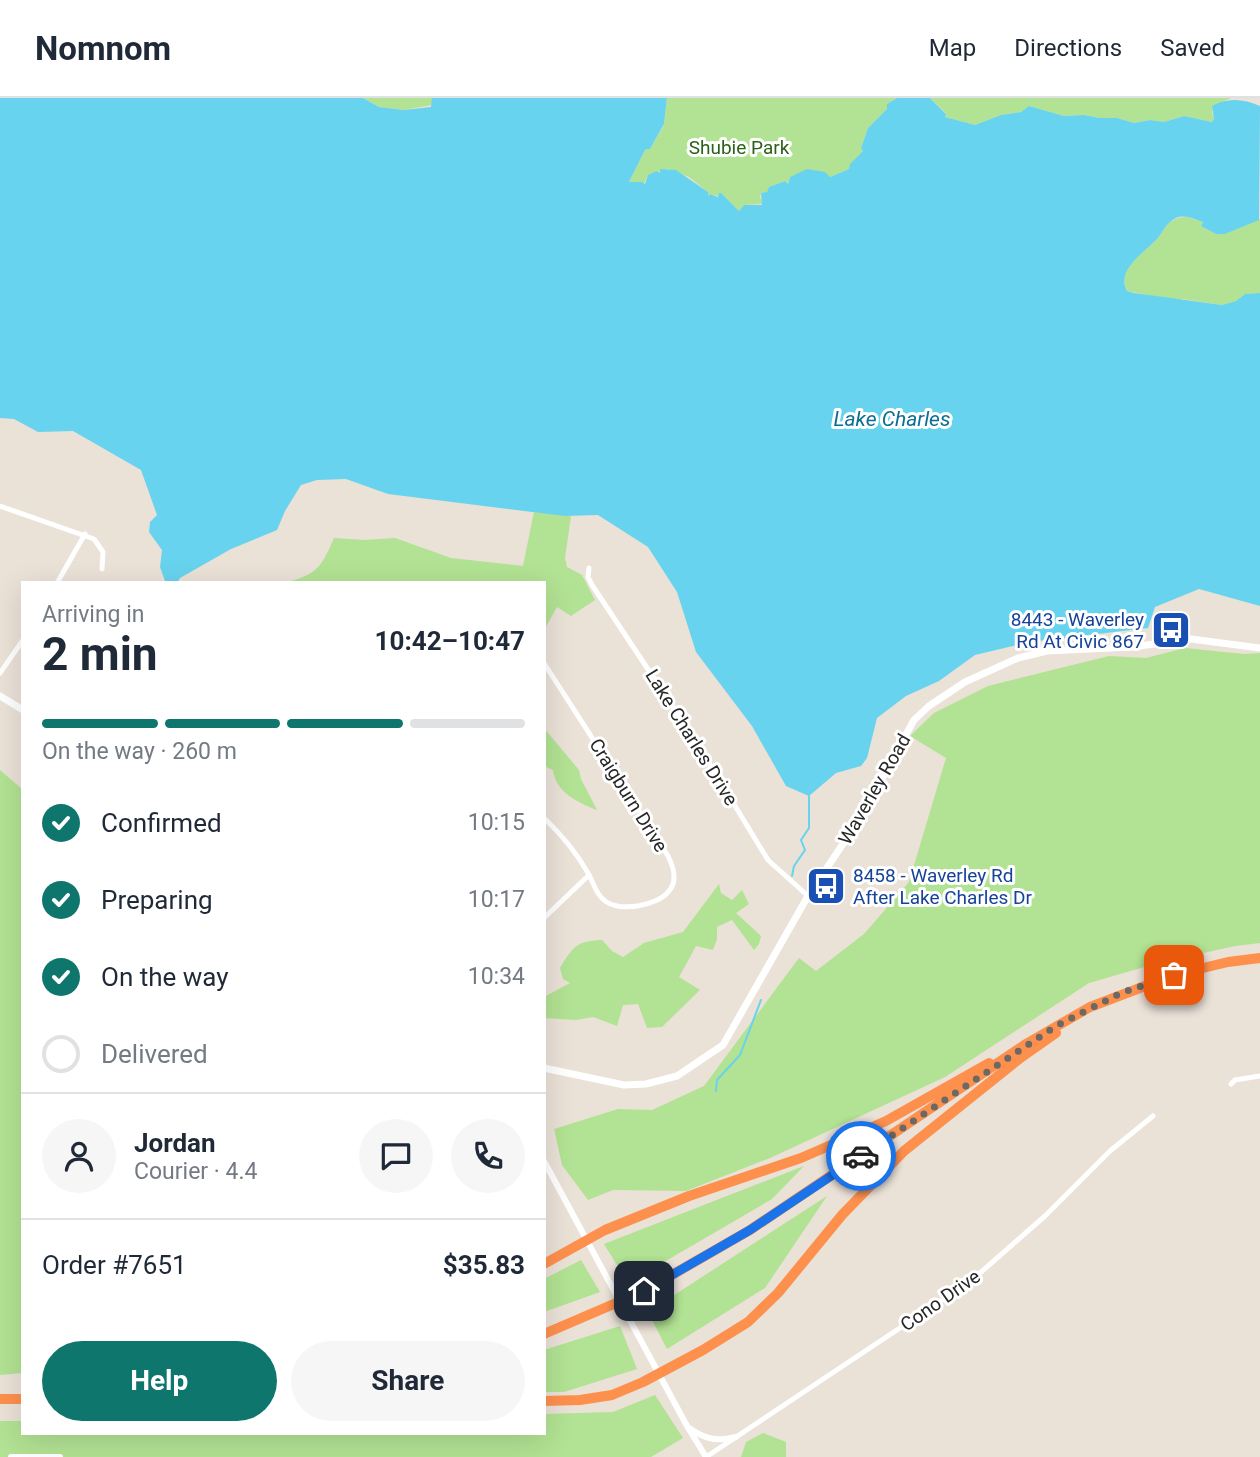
<!DOCTYPE html>
<meta charset="utf-8">
<style>
body{margin:0;font-family:Roboto,sans-serif;background:#f6f6f7;color:#1f2937;height:100vh;display:flex;flex-direction:column;font-size:26px;white-space:nowrap}
*{box-sizing:border-box;margin:0}
p{font-size:23px;color:#747a83}
.icon{flex:none;width:38px;height:38px;fill:none;stroke:currentColor;stroke-width:2;stroke-linecap:round;stroke-linejoin:round}
.map{position:relative;flex:1;overflow:hidden}
.panel{position:absolute;left:21px;top:483px;width:525px;height:854px;display:flex;flex-direction:column;background:#fff;border-radius:0px;box-shadow:0 7px 28px #0002}
.panel>*{flex:none}
.pin{position:absolute;display:grid;place-items:center;width:60px;height:60px;color:#fff;margin:-30px;border-radius:14px;box-shadow:0 4px 10px #0006}
.courier{position:absolute;display:grid;place-items:center;width:70px;height:70px;margin:-35px;border:5px solid #1a73e8;border-radius:50%;background:#fff;color:#222;box-shadow:0 2px 9px #0007}
.summary em{font-style:normal;font-weight:700}
.summary div{display:flex;flex-direction:column-reverse}
.summary{display:flex;align-items:center;justify-content:space-between;height:119px;padding:0 21px}
h1{font-size:46px;font-weight:700;line-height:52px}
.bar{display:grid;grid-template-columns:repeat(4,1fr);gap:10px 7px;align-content:center;height:84px;padding:0 21px}
.bar i{height:9px;border-radius:5px;background:#e0e1e3}
.bar .on{background:#0f766e}
.bar p{grid-column:span 4}
.line{display:flex;align-items:center;gap:18px;padding:0 21px;border-top:2px solid #e0e1e3}
.line div{flex:1}
.round{display:grid;place-items:center;flex:none;width:74px;height:74px;border-radius:37px;background:#f6f6f7}
ol{padding:0 21px;list-style:none}
li{display:flex;align-items:center;gap:21px;height:77px}
li p{margin-inline-start:auto}
li .icon{padding:7px;border-radius:50%;background:#0f766e;color:#fff;stroke-width:4}
li:last-child{color:#747a83}
li i{width:38px;height:38px;border:4px solid #e0e1e3;border-radius:50%}
.cta{display:flex;gap:14px;margin-top:auto;padding:14px 21px}
.cta a{flex:1;height:80px;border-radius:42px;background:#0f766e;color:#fff;font-size:28px;font-weight:700;line-height:80px;text-align:center}
.cta a+a{background:#f6f6f7;color:#1f2937}
header{display:flex;align-items:center;gap:42px;box-sizing:border-box;height:98px;padding:0 35px;background:#fff;border-bottom:2px solid #e0e1e3}
header strong{font-size:33px}
nav{display:flex;gap:38px;margin-inline-start:auto;font-size:24px}
.map>svg:first-child{display:block}
.green{fill:#b2e293}
.water{fill:#68d3ee}
.lines{fill:none;stroke-linecap:round;stroke-linejoin:round}
.stream{stroke:#68d3ee;stroke-width:2}
.minor{stroke:#fff;stroke-width:5}
.tertiary{stroke:#fff;stroke-width:6}
.secondary{stroke:#fff;stroke-width:7}
.motorway{stroke:#fe904e;stroke-width:10}
.done{stroke:#6b6865;stroke-width:7;stroke-dasharray:0 12.6}
.route{stroke:#1a73e8;stroke-width:9}
.labels{text-anchor:middle;stroke-width:6;stroke-linejoin:round;paint-order:stroke}
.park-label{font-size:19px;fill:#2c6218;stroke:#fff}
.transit-label{font-size:19px;fill:#164399;stroke:#fff;text-anchor:end}
.street-label{font-size:19px;fill:#272727;stroke:#fff}
.water-label{font-size:21px;font-style:italic;fill:#0c6e95;stroke:#fff}
</style>
<header>
<strong>Nomnom</strong>
<nav><a>Map</a><a>Directions</a><a>Saved</a></nav>
</header>
<div class="map">
<svg width="1260" height="1359" viewBox="0 0 1260 1359">
<rect width="100%" height="100%" fill="#eae1d7"/>
<path class="green" d="M363,0H432V7L404,12L379,9Z
M667,0H897L887,6V11L868,30L861,50L863,53L849,71L830,79C816,69 805,75 790,79L788,86L785,83L769,89L767,94L761,95L760,99L763,106L744,107L739,113L726,100L710,96L707,98L708,94L689,79L668,71L660,75L658,73L647,79L644,86L642,84H629L644,54L646,51H650L664,27Z
M930,0H1231L1213,8L1212,14L1214,21L1212,24L1184,18L1164,24L1150,22L1134,25L1117,20H1100L1084,17L1064,18L1029,8L1021,14L1001,17L975,27L945,19L946,15Z
M1187,119L1203,124L1201,128L1216,136H1225L1260,121V195L1245,196L1236,203L1222,207L1182,201L1178,203L1127,193C1116,173 1142,156 1154,144C1165,133 1168,118 1187,119Z
M534,414L571,418L565,460L567,469L582,477L595,502L571,518L557,509L544,532V485H283C317,477 321,470 334,440L364,442L395,440L451,460L523,468Z
M1185,550L1244,556L1260,555V845L1235,848L1158,865L1089,885L945,979L770,1060L686,1093L613,1092L588,1102L562,1067L554,1031L618,1011L652,1012L704,988L799,860L816,873L864,836L909,784L946,660L910,638L934,615L988,588L1109,558L1146,560Z
M544,630L579,672L581,681L597,712C579,705 555,694 553,672L544,668Z
M0,672L23,692V1275L0,1277Z
M719,786L721,795L732,802L742,792L749,806L736,815L761,838L759,846L754,852L732,822L717,829V841L713,852L696,848L679,879L700,892L662,929L647,930L638,906L623,907L617,928L593,919L576,922L544,920V899L570,885L563,881L560,870C573,849 576,843 602,842L612,853L623,859L644,845L683,834Z
M804,1068L772,1101L628,1185L604,1146Z
M827,1098L765,1190L667,1251L648,1214Z
M581,1162L600,1194L544,1214V1181Z
M620,1228L637,1271L564,1294H544V1252Z
M655,1297L683,1340L651,1359H0V1323H23V1335H544V1316L613,1314Z
M763,1335L786,1344V1359H741L746,1344Z"/>
<path class="water" d="M0,0H363L379,9L404,12L431,9L432,0H667L664,26L650,51H646L644,54L629,84H642L645,86L648,77L657,73L660,75V71L676,72L708,94V98L710,96L718,99L719,95H721L739,113L744,107H762L761,95L767,94L769,89L785,83L788,86L790,79L807,71L825,74L830,79L849,71L850,66L863,53L861,50L868,30L887,11V6L897,0H930L946,16L945,19L975,27L1001,17L1021,14L1029,8L1064,18L1084,17L1100,20H1117L1134,25L1150,22L1164,24L1184,18L1212,24L1214,21L1212,8C1225,0 1243,0 1260,8L1259,122L1225,136H1216L1201,128L1203,124C1194,121 1185,116 1176,120C1165,125 1162,137 1154,144C1142,156 1116,173 1127,193L1134,195L1222,207L1236,203L1245,196L1260,195V508L1199,491L1155,509L1148,530L1029,544L975,557L939,583L906,598L877,620L867,660L861,668L836,675L809,698L786,688L752,628L696,554L677,494L648,449L598,417L565,418L388,396L346,381L317,382L301,387L285,413L277,432L231,451L180,480L177,485L165,483L160,469L162,452L149,434L150,424L157,417L141,372L73,333L38,334L14,321L0,320Z"/>
<g class="lines">
<path class="stream" d="M792,778L794,768L805,752L801,742L809,730V698
M716,993L717,982L740,957L761,902"/>
<path class="minor" d="M0,408L94,441L103,454L102,471
M589,470L588,479L592,487L693,639L768,762L808,798
M57,485L85,436
M544,565L668,758C673,768 678,783 669,793C658,808 618,815 604,802C595,795 594,785 588,775C576,754 562,737 544,720
M0,575L23,542
M544,820L589,777
M1231,986L1235,982L1260,978
M706,1359L972,1182L1045,1118L1110,1053L1153,1018"/>
<path class="tertiary" d="M544,1063L687,1328L706,1359
M689,1330C705,1341 716,1344 736,1339
M11,1359H60"/>
<path class="secondary" d="M0,598L23,612
M544,970L624,987L646,986L677,978L723,947L808,798L861,719L914,622L929,608L965,584L1018,560L1047,553L1132,549L1191,541L1260,550"/>
<path class="motorway" d="M544,1166L605,1132L689,1098L801,1060L886,1023L989,965
M544,1236L644,1193L750,1132L1026,946L1090,909L1174,877L1228,864L1260,860
M0,1301H23
M544,1303L580,1302L612,1297L643,1284L703,1252L748,1224L778,1195L842,1117L904,1053L1019,961L1056,935"/>
</g>
<g class="lines">
<path class="done" d="M861,1058L1056,928L1121,895L1174,877"/>
<path class="route" d="M644,1193L750,1132L861,1058"/>
</g>
<defs>
<g id="bus-square" transform="scale(2.0125)"><rect x="-9" y="-9" width="18" height="18" rx="4" fill="#1a4fb4" stroke="#fff"/><path d="M-5-6H5V4H4V6H2V4H-2V6H-4V4H-5ZM-3.5-4V0h7V-4ZM-3.5 1.2v1.5H-2V1.2ZM2 1.2v1.5H3.5V1.2Z" fill="#fff"/></g>
</defs>
<g fill-rule="evenodd">
<use href="#bus-square" x="1171" y="532"/>
<use href="#bus-square" x="826" y="788"/>
</g>
<g class="labels">
<g class="park-label">
<text x="739" y="56">Shubie Park</text>
</g>
<g class="transit-label">
<text x="1144" y="528">8443 - Waverley<tspan x="1144" dy="22">Rd At Civic 867</tspan></text>
<text x="853" y="784" text-anchor="start">8458 - Waverley Rd<tspan x="853" dy="22">After Lake Charles Dr</tspan></text>
</g>
<g class="street-label">
<text transform="translate(692 639) rotate(58)" y="7">Lake Charles Drive</text>
<text transform="translate(874 691) rotate(-60)" y="7">Waverley Road</text>
<text transform="translate(629 697) rotate(58)" y="7">Craigburn Drive</text>
<text transform="translate(940 1202) rotate(-35)" y="7">Cono Drive</text>
</g>
<g class="water-label">
<text x="892" y="328">Lake Charles</text>
</g>
</g>
</svg>
<div class="pin" style="left:1174px;top:877px;background:#ea580c"><svg class="icon" aria-label="bag" viewBox="0 0 24 24"><path d="M5 8h14l-1 12H6zM9 8a3 3 0 0 1 6 0"/></svg></div>
<div class="pin" style="left:644px;top:1193px;background:#1f2937"><svg class="icon" aria-label="home" viewBox="0 0 24 24"><path d="M3 11l9-7 9 7M6 9v11h12V9"/></svg></div>
<div class="courier" style="left:861px;top:1058px"><svg class="icon" aria-label="car" viewBox="0 0 24 24"><path d="M5 17H2v-5l4-1 3-4h7l3 4 3 1v5h-3M9 17h6M6 11h13"/><circle cx="7" cy="17" r="2"/><circle cx="17" cy="17" r="2"/></svg></div>
<section class="panel">
<div class="summary"><div><h1>2 min</h1><p>Arriving in</p></div><em>10:42–10:47</em></div>
<div class="bar"><i class="on"></i><i class="on"></i><i class="on"></i><i></i><p>On the way · 260 m</p></div>
<ol>
<li><svg class="icon" aria-label="check" viewBox="0 0 24 24"><path d="M5 12l5 5 9-10"/></svg>Confirmed<p>10:15</p></li>
<li><svg class="icon" aria-label="check" viewBox="0 0 24 24"><path d="M5 12l5 5 9-10"/></svg>Preparing<p>10:17</p></li>
<li><svg class="icon" aria-label="check" viewBox="0 0 24 24"><path d="M5 12l5 5 9-10"/></svg>On the way<p>10:34</p></li>
<li><i></i>Delivered</li>
</ol>
<div class="line" style="height:126px"><a class="round"><svg class="icon" aria-label="person" viewBox="0 0 24 24"><circle cx="12" cy="8" r="4"/><path d="M4 21q1-7 8-7t8 7"/></svg></a><div><b>Jordan</b><p>Courier · 4.4</p></div><a class="round"><svg class="icon" aria-label="chat" viewBox="0 0 24 24"><path d="M4 5h16v11H9l-5 4z"/></svg></a><a class="round"><svg class="icon" aria-label="phone" viewBox="0 0 24 24"><path d="M5 4h4l2 5-3 2q2 4 5 5l2-3 5 2v4C11 20 4 13 5 4z"/></svg></a></div>
<div class="line" style="height:91px"><div>Order #7651</div><b>$35.83</b></div>
<div class="cta"><a>Help</a><a>Share</a></div>
</section>
</div>
